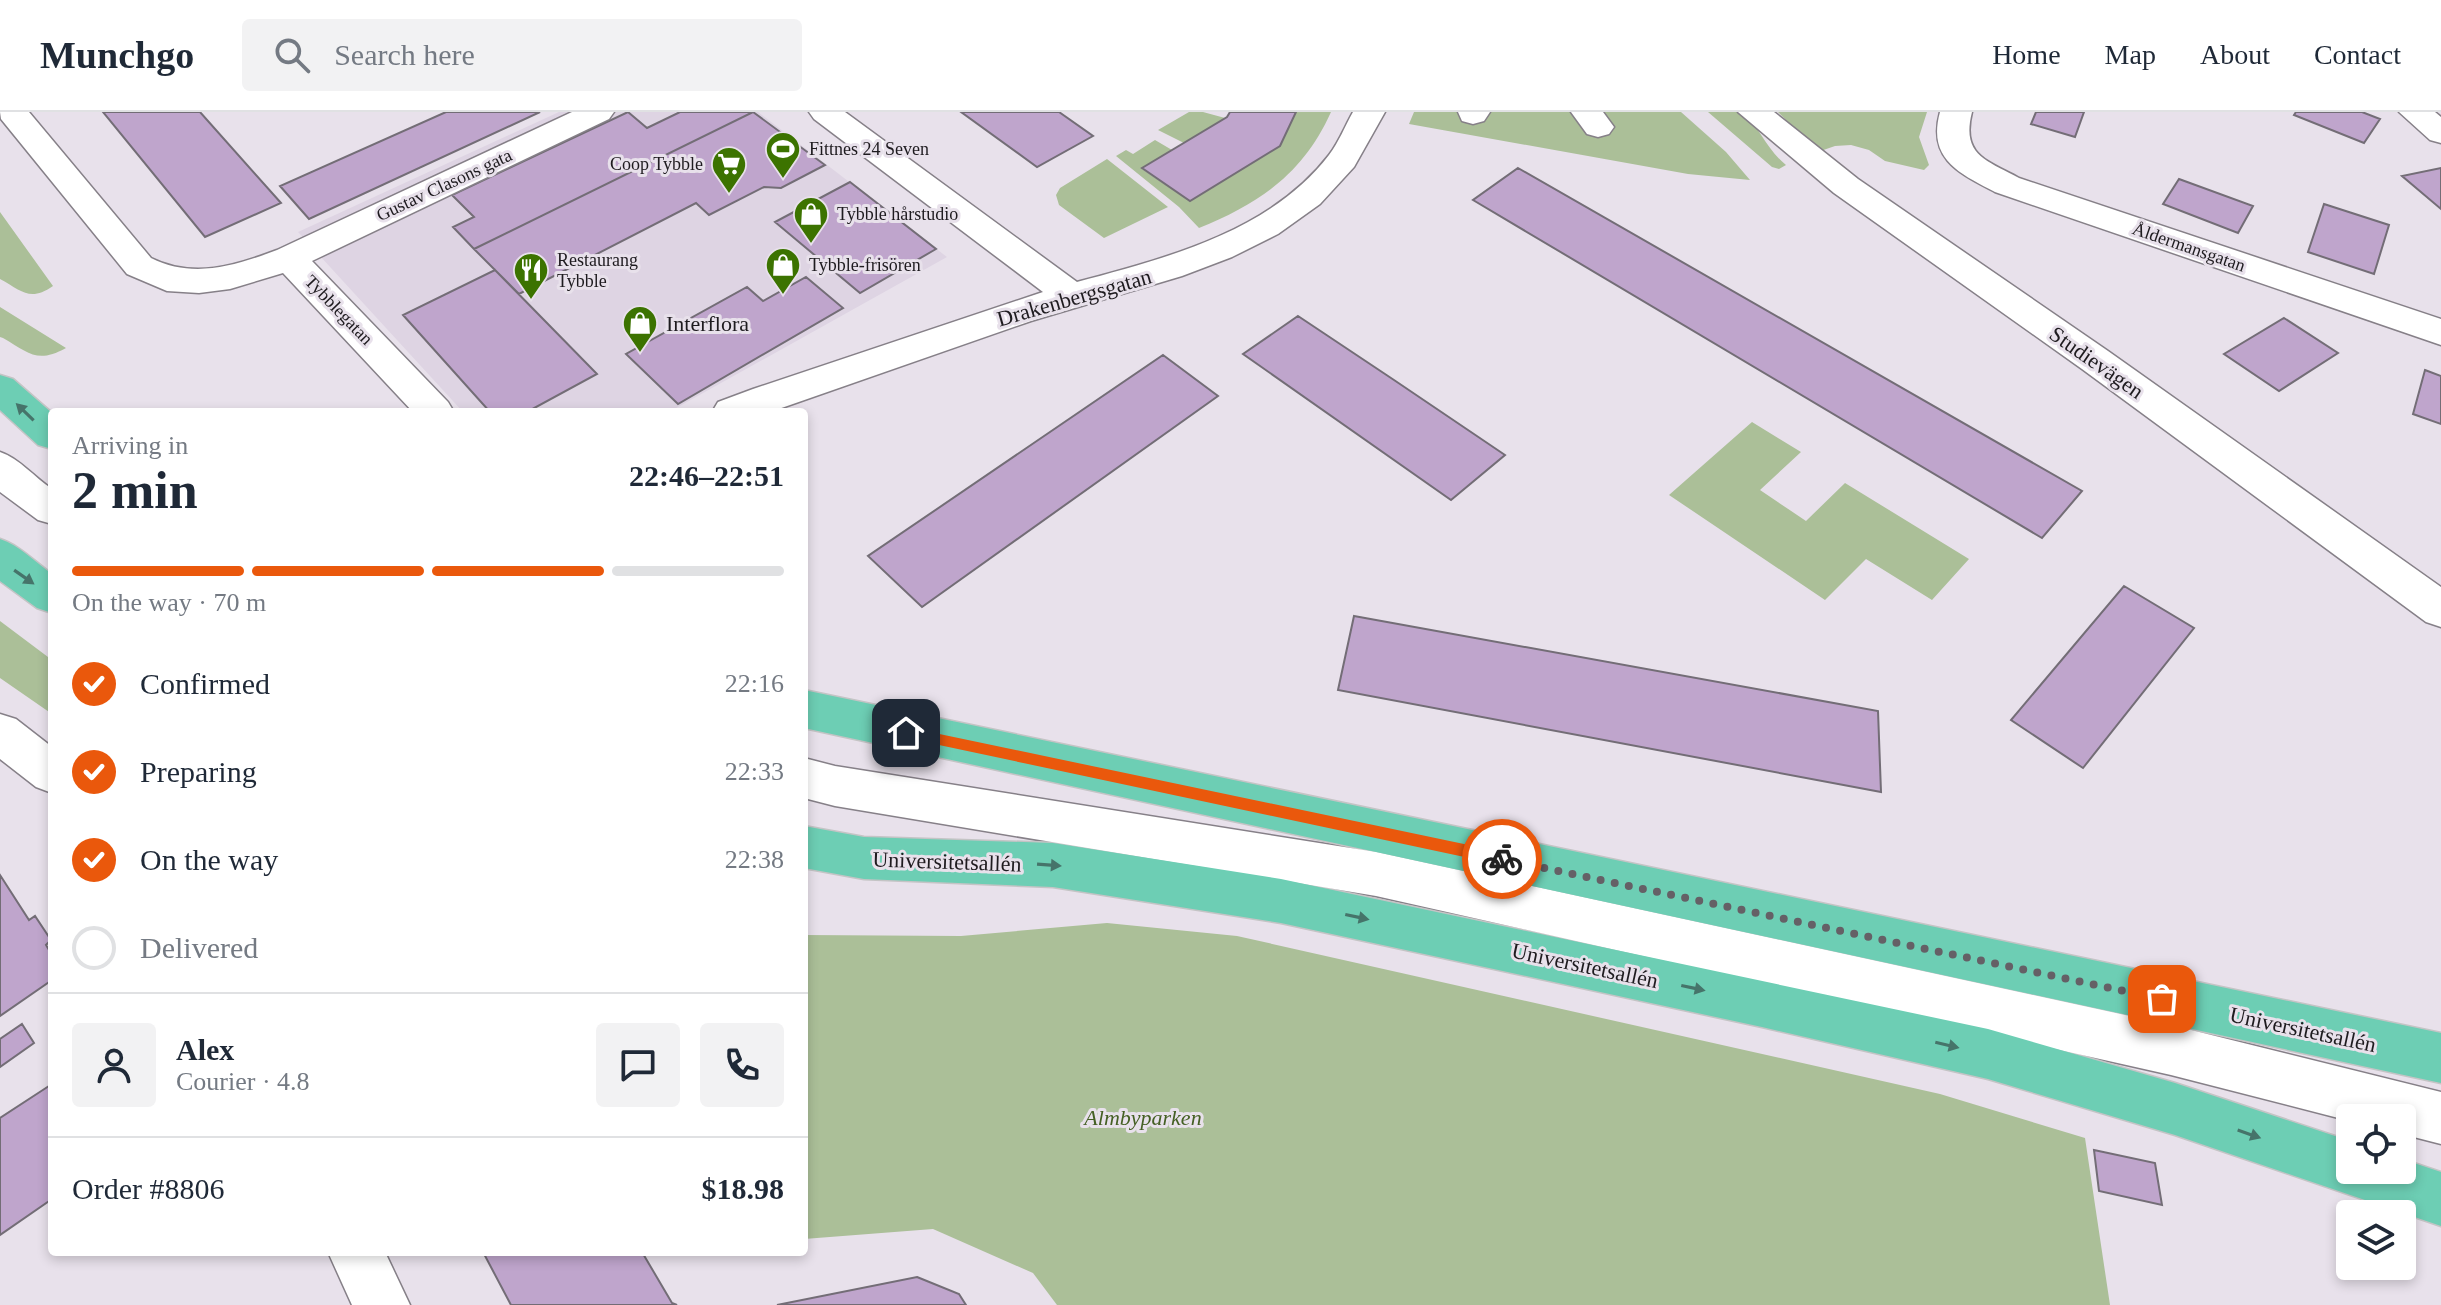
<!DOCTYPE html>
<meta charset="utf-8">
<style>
body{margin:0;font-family:Georgia,serif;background:#f2f2f3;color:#1f2937;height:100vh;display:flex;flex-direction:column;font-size:30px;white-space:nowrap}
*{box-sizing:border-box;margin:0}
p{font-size:26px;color:#747a83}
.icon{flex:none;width:44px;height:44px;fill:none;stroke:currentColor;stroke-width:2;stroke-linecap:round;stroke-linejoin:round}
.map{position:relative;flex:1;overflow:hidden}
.sheet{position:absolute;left:48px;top:296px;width:760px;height:848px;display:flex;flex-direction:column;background:#fff;border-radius:8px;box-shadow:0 4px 12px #0003}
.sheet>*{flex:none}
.tools{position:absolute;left:2336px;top:992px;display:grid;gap:16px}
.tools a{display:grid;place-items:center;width:80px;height:80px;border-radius:8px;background:#fff;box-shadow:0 4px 12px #0003;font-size:40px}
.pin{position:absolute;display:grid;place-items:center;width:68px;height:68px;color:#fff;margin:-34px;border-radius:16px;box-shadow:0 4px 12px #0006}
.courier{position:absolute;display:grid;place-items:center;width:80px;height:80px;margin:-40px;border:6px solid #ea580c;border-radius:50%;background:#fff;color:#222;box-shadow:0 2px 10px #0007}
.head em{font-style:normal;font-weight:800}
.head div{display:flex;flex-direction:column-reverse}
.head{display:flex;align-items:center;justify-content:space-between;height:136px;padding:0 24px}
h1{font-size:52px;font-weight:800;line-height:60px}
.bar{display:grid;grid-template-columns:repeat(4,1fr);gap:12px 8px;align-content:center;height:96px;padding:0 24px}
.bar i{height:10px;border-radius:6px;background:#e0e1e3}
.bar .active{background:#ea580c}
.bar p{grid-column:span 4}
.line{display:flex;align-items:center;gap:20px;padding:0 24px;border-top:2px solid #e0e1e3}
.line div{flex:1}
.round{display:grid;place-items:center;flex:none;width:84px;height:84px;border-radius:8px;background:#f2f2f3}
ol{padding:0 24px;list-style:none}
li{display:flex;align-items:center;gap:24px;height:88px}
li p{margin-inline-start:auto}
li .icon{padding:8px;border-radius:50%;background:#ea580c;color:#fff;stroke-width:4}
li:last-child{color:#747a83}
li i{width:44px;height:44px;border:4px solid #e0e1e3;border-radius:50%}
header{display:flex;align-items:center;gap:48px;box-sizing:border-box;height:112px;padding:0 40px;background:#fff;border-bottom:2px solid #e0e1e3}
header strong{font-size:38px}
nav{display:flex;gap:44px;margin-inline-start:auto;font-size:28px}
.search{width:560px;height:72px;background:#f2f2f3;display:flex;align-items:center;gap:20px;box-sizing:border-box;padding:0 28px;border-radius:8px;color:#747a83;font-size:30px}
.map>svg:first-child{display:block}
.built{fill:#ded4e3}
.green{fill:#abbf98}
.building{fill:#bfa5cc;stroke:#736d76;stroke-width:2}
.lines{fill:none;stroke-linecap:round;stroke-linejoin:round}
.minor-casing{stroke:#868088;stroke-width:3}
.major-casing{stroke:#c4c4c5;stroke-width:3}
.minor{fill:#fff;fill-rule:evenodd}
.major{fill:#6dceb4;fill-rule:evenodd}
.oneway{fill:#46746a}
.route{fill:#ea580c}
.done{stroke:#656066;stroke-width:8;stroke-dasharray:0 14.4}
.labels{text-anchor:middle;stroke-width:6;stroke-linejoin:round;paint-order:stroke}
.far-poi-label{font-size:18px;fill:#1e1b1f;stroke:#e8e1eb;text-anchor:start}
.far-street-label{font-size:18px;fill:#1e1b1f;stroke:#e8e1eb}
.street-label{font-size:22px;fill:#1e1b1f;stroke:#e8e1eb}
.poi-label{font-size:22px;fill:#1e1b1f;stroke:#e8e1eb;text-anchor:start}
.park-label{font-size:22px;font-style:italic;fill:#456024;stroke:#e8e1eb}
</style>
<header>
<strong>Munchgo</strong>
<div class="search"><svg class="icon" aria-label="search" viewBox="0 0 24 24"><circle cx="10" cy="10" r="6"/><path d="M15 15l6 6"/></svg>Search here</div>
<nav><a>Home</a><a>Map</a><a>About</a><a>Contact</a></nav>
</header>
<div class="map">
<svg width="2441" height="1193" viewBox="0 0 2441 1193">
<rect width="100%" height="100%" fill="#e8e1eb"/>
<path class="built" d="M559,0H758L947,145L669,300H463L298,120Z"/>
<path class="green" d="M1189,0H1203L1225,6L1184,31L1158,18Z
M1296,0H1331C1303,62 1260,91 1199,116L1179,95L1116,44L1126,38L1133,42L1155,28L1172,38L1142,57L1190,89L1280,34Z
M1414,0H1681L1726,40L1750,68L1688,62L1409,12Z
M1708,0H1743C1760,16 1767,38 1786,53L1779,57L1772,55Z
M1778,0H1927L1919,25L1929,53L1924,58L1885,49L1869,38L1851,33L1835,34L1809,43L1793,28L1786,8Z
M1107,47L1168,95L1104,126L1059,93L1056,83L1060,76Z
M0,100L53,174C30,190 22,179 0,167Z
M0,195L66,236C37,252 29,241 3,226L0,225Z
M1752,310L1801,340L1760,378L1806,409L1845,371L1969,447L1932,488L1866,447L1825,488L1669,383Z
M0,509L52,548V602L0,566Z
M1107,811L1237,824L1940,982L2085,1026L2110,1193H1057L1033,1161L933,1117L804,1127V823L961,824Z"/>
<path class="building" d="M103,0H200L281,91L205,125Z
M446,0H540L309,107L280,74Z
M628,0L647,16L680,0H753L474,137L453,115L474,105L452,83Z
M753,0L825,53L781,76L764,75L709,103L696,91L519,182L474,137Z
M961,0H1059L1093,24L1037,55Z
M1230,0H1296L1280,34L1190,89L1142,56L1227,5Z
M2036,0H2084L2075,25L2031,12Z
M2296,0H2362L2380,7L2364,31L2294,3Z
M1518,56L2082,379L2042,426L1473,88Z
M2441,56V97L2402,64Z
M2179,67L2253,94L2238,121L2163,92Z
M850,70L936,137L860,181L775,110Z
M2324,92L2389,113L2374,162L2308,140Z
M495,158L597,262L527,300H490L403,203Z
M806,165L843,196L678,292L626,242L747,175L763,189Z
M1298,204L1394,268L1505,343L1451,388L1243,242Z
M2284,206L2338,241L2279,279L2224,242Z
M1163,243L1218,284L922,495L868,444Z
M2425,258L2441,264V312L2413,302Z
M2124,474L2194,516L2083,656L2011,608Z
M1354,504L1878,599L1881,680L1338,578Z
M0,763L29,808L35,804L51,828L46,833L52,843V868L0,904Z
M22,912L34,931L0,955V927Z
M52,972V1087L0,1123V1006Z
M2094,1038L2155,1051L2162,1093L2099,1079Z
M483,1140H642L672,1191L677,1193H511Z
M917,1165L959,1182L966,1193H777Z"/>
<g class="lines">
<g class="minor-casing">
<path id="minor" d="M0,0H29L151,146C193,167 235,154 277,138L572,0H614L609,7L312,149L448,290L454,300H413L283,161L230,177L199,181L167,179L127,162L1,7Z
M809,0H845L1077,170C1166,146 1270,120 1329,43C1339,30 1345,14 1353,0H1385L1354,55L1320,92L1278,122L1232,145L1182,164L1031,209L770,300H712L718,290L753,277L1043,180L814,7Z
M1458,0H1490L1484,9L1473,12L1462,9Z
M1571,0H1603L1614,15L1609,22L1598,25L1587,22Z
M1738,0H1774L1858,67L2108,239L2441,475V515L2426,510L2082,257L1834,81Z
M1940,0H1972C1961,43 1986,48 2019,66L2441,207V233L1995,80C1959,61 1927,47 1940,0Z
M2399,0H2435L2441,5V31L2430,28Z
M0,340C20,347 34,365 52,377V412L38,408L0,380Z
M0,602L16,607L52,635V681L36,675L0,647Z
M804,646L835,654L1376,740L2171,913L2441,980V1032L2402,1022V1006H2350V1009L2171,963L1376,784L835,694L804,686Z
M328,1140H385L410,1193H352Z"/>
</g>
<g class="major-casing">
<path id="major" d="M0,263L13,267L52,301V337L38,333L0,298Z
M0,427C19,433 35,450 52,462V501L37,496L0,469Z
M804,578L2441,921V971L804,616Z
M804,714L864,725L1053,731L1281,767L1988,917L2175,971L2350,1029V1058H2402V1047L2441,1060V1114L2175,1023L1988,967L1762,915L1281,811L1053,775L864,767L804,756Z"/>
</g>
<use href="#minor" class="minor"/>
<use href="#major" class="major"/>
</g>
<defs><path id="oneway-solid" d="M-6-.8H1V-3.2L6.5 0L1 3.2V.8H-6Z" transform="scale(2)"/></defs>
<g class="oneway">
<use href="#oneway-solid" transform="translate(25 300) rotate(-136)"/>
<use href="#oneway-solid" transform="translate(24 465) rotate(35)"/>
<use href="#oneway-solid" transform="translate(1049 753) rotate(4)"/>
<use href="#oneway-solid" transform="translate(1357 805) rotate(12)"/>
<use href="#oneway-solid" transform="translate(1693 876) rotate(12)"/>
<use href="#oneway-solid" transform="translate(1947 933) rotate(13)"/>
<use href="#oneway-solid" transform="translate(2249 1022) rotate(19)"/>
</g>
<path class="route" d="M906,615L1502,740L1509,747L1502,753L906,626L900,621Z"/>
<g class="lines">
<path class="done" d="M1502,747L2162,887"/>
</g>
<defs>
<g id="stadium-pin" transform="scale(1.8)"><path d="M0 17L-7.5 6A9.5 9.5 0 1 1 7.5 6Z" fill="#3c7300" stroke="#e8e1eb"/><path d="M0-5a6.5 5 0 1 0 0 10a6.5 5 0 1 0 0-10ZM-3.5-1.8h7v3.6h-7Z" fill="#fff"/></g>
<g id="supermarket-pin" transform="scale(1.8)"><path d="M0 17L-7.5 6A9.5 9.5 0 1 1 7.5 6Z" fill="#3c7300" stroke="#e8e1eb"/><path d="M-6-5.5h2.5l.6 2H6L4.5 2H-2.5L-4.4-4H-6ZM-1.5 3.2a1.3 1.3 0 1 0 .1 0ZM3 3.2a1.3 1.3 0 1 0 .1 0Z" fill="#fff"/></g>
<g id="shop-pin" transform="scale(1.8)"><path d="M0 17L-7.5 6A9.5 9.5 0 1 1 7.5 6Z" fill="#3c7300" stroke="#e8e1eb"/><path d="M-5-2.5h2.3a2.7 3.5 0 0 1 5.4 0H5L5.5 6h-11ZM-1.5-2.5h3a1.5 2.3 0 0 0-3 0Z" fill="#fff"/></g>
<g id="restaurant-pin" transform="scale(1.8)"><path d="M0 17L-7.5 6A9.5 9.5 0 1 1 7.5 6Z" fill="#3c7300" stroke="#e8e1eb"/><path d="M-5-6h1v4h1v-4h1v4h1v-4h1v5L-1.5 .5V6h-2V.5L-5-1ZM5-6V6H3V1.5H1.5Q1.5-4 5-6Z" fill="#fff"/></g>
</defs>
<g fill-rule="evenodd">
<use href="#stadium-pin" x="783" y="37"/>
<use href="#supermarket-pin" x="729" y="52"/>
<use href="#shop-pin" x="811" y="102"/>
<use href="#shop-pin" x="783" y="153"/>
<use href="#restaurant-pin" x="531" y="158"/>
<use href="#shop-pin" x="640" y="211"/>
</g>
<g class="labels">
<g class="far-poi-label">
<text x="809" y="43">Fittnes 24 Seven</text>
<text x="703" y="58" text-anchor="end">Coop Tybble</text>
<text x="837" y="108">Tybble hårstudio</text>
<text x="557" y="154">Restaurang<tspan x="557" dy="21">Tybble</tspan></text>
<text x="809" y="159">Tybble-frisören</text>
</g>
<g class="far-street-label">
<text transform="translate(444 73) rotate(-25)" y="6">Gustav Clasons gata</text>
<text transform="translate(2189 135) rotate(19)" y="6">Åldermansgatan</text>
<text transform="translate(339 198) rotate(46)" y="6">Tybblegatan</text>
</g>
<g class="street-label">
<text transform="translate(1074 185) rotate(-16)" y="8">Drakenbergsgatan</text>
<text transform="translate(2097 250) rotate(35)" y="8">Studievägen</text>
<text transform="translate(947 749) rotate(2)" y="8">Universitetsallén</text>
<text transform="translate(1585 853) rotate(12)" y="8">Universitetsallén</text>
<text transform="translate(2303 917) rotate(12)" y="8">Universitetsallén</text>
</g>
<g class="poi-label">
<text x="666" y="219">Interflora</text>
</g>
<g class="park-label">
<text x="1143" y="1013">Almbyparken</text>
</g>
</g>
</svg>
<div class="tools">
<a><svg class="icon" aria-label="locate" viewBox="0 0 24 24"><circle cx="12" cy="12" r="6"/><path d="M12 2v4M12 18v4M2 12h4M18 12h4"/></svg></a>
<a><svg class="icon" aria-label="layers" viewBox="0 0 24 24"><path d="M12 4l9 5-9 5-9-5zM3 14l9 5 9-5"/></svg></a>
</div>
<div class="pin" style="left:2162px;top:887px;background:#ea580c"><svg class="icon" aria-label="bag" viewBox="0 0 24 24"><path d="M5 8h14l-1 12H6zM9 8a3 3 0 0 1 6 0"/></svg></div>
<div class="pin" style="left:906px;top:621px;background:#1f2937"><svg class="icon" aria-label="home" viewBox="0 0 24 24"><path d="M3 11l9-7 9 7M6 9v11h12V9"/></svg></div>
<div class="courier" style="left:1502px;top:747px"><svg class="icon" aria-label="bike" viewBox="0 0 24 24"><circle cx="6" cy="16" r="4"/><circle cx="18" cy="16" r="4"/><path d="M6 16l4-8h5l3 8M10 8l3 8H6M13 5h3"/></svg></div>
<section class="sheet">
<div class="head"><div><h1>2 min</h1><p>Arriving in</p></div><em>22:46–22:51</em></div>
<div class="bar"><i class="active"></i><i class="active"></i><i class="active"></i><i></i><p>On the way · 70 m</p></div>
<ol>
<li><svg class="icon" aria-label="check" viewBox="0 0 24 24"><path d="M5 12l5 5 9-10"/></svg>Confirmed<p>22:16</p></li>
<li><svg class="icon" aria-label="check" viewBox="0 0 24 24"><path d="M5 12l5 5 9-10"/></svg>Preparing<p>22:33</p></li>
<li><svg class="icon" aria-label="check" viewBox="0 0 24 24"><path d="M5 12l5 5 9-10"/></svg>On the way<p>22:38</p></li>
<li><i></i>Delivered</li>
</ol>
<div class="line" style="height:144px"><a class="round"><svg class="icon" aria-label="person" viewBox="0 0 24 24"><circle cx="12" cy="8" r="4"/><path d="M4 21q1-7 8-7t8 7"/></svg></a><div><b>Alex</b><p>Courier · 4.8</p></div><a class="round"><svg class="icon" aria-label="chat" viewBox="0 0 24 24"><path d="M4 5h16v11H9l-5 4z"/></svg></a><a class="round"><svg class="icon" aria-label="phone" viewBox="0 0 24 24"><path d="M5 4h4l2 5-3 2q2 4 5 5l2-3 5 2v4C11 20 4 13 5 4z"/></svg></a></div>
<div class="line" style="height:104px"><div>Order #8806</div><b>$18.98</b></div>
</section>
</div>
